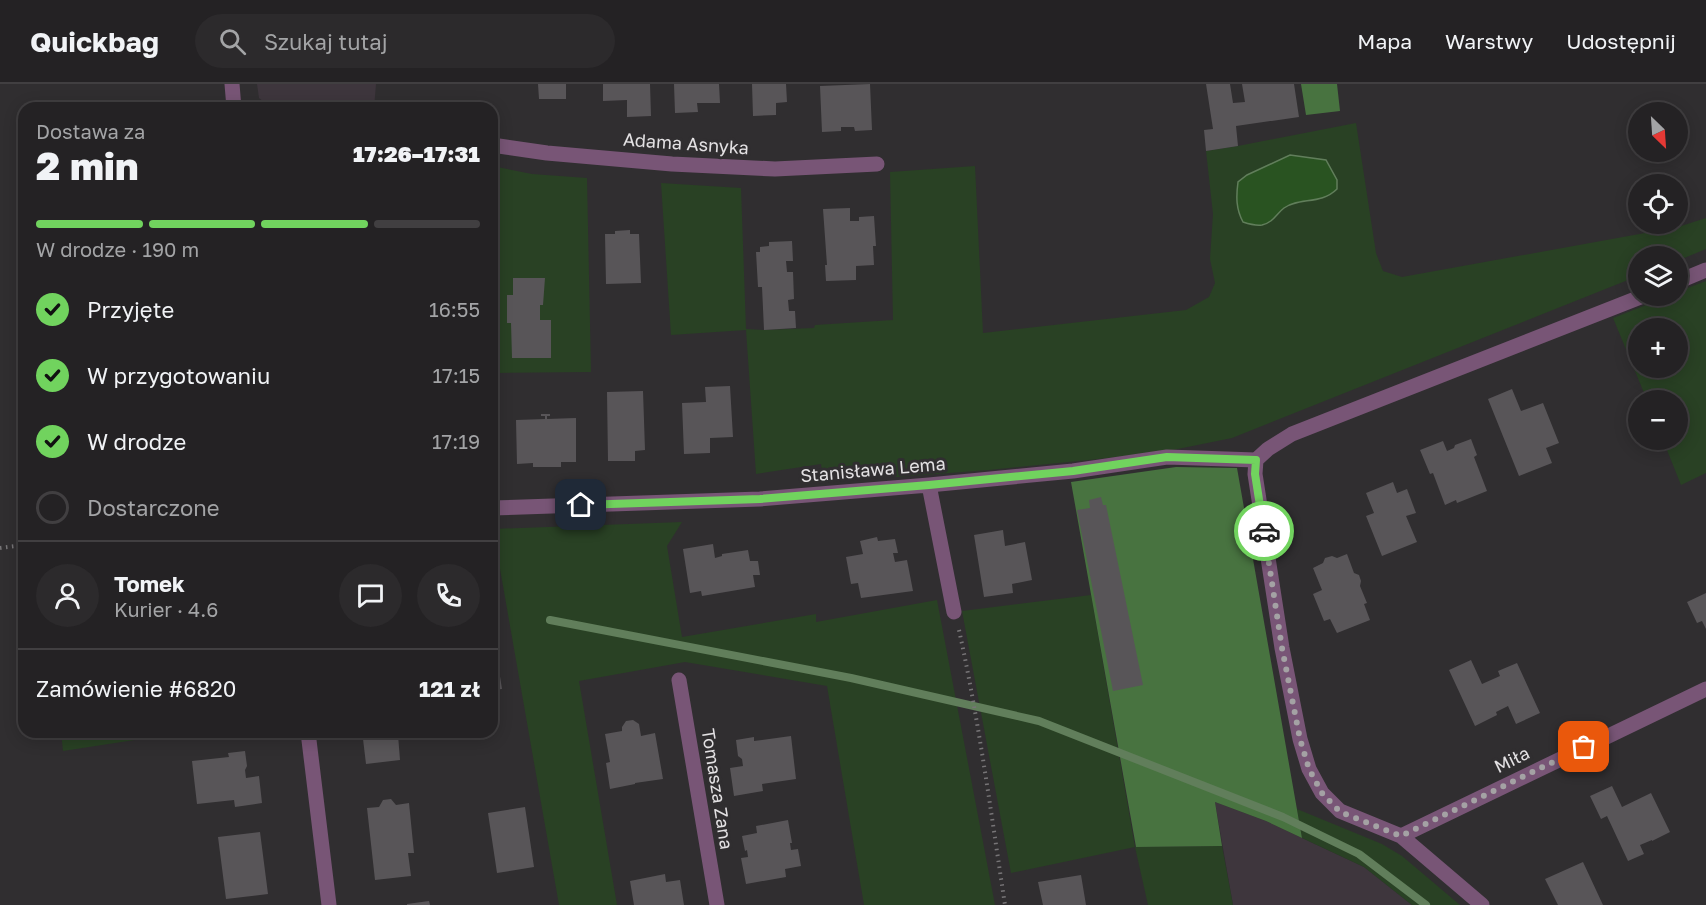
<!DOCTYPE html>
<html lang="pl">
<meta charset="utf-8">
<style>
body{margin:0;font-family:"Golos Text",sans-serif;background:#2c2a2c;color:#f1f3f6;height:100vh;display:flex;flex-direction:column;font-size:22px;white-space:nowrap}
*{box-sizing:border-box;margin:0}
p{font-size:20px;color:#a3a4a6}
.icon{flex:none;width:33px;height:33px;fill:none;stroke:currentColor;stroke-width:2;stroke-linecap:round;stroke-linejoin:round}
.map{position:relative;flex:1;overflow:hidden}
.details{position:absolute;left:18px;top:18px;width:480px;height:636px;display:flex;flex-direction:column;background:#242224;border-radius:18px;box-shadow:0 3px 15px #0003,0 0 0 2px #413f41}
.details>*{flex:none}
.needle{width:39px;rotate:155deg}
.buttons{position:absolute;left:1628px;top:18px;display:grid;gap:12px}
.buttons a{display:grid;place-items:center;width:60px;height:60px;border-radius:50%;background:#242224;box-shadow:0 3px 15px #0003,0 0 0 2px #413f41;font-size:30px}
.pin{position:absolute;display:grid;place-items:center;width:51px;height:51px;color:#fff;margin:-26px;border-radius:12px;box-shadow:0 3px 9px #0006}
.courier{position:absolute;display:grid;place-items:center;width:60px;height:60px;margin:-30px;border:4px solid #71d35e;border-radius:50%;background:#fff;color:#222;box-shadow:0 2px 8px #0007}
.headline em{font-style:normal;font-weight:800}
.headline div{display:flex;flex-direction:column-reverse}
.headline{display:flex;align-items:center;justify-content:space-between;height:102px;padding:0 18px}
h1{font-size:39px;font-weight:800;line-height:45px}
.bar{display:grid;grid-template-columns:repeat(4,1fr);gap:9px 6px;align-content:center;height:72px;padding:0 18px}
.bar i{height:8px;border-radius:4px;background:#413f41}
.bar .selected{background:#71d35e}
.bar p{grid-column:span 4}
.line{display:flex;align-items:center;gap:15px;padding:0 18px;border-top:2px solid #413f41}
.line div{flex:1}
.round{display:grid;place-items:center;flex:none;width:63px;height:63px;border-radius:32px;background:#2c2a2c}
ol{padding:0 18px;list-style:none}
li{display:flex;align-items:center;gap:18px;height:66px}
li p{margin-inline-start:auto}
li .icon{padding:6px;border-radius:50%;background:#71d35e;color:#111;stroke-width:4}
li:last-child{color:#a3a4a6}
li i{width:33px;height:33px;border:3px solid #413f41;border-radius:50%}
header{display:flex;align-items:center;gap:36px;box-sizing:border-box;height:84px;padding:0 30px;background:#242224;border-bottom:2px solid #413f41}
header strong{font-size:28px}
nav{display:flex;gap:33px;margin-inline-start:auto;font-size:21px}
.search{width:420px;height:54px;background:#2c2a2c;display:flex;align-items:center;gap:15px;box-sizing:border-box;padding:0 21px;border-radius:33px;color:#a3a4a6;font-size:22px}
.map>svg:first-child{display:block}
.built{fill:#3e363d}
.green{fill:#294124;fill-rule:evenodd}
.forest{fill:#487340}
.water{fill:#295321;stroke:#617e5b;stroke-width:1.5}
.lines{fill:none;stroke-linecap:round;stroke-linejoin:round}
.stream{stroke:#617e5b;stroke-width:8}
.building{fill:#585558}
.path{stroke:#777577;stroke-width:4;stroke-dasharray:1.5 4.5;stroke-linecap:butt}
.minor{stroke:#785576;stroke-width:15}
.done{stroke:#a4a2a4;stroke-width:6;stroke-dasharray:0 10.8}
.route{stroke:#71d35e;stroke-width:8}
.labels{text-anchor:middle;stroke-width:6;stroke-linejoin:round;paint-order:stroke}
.street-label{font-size:18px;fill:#e3e1e3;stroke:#302e30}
</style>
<header>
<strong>Quickbag</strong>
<div class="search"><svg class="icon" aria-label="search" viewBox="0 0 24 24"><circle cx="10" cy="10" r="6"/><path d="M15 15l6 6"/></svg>Szukaj tutaj</div>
<nav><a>Mapa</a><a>Warstwy</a><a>Udostępnij</a></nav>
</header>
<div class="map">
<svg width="1706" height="821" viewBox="0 0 1706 821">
<rect width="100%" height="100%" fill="#302e30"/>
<path class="built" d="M257,0H376L374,24H271L259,14Z
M1215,718L1266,737L1364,783L1412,821H1233Z"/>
<path class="green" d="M1356,39L1376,169L1383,187L1402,193L1678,143L1706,134V165L1677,177V172H1638V192L1232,354L1158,369L989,386L898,393H823L821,380L756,390L746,246L671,251L661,99L741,104L746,245L764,246L814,244L815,241L893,236L890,88L975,82L983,249L1186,226L1209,213L1215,199L1210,175L1213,130L1206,67L1238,62Z
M492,82L532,90L587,94L591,288L496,289Z
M1706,197V389L1681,401L1663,356H1677V316H1647L1613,234L1669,212H1677V208ZM1638,244H1677V284H1638Z
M682,438L667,462L682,553L816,530V538L937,516L995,821H864L827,602L685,578L579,597L617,821H559L493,445Z
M1091,511L1135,763L1222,762L1233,821H1148L1135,763L1011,789L962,527Z
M61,648H140L141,655L63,667Z
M1297,725L1382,760L1402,772L1460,821H1412L1364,783L1302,754Z"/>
<path class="forest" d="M1301,0H1337L1340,27L1306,31Z
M1176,383L1237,384L1302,754L1266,737L1215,718L1222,762L1136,763L1071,398Z"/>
<path class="water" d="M1290,71L1326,76L1337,96V105C1321,121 1299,113 1284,124C1276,130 1274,138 1262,141C1255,142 1249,140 1243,138C1236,125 1236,113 1238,98L1247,91Z"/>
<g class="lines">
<path class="stream" d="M550,536L851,594L1039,637L1283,733L1359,770L1426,821"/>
</g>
<path class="building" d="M538,0H566V15H539Z
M603,0H650L651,32L627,33V16L603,17Z
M674,0H719L720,19H697L698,28L675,29Z
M752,0H786L787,18L776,19V31L753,32Z
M870,0L872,46L855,47L854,43H841V47L822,48L820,2Z
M1206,0H1230L1233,19L1245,18L1242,0H1294L1299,33L1236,42L1238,62L1206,67L1204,46L1213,45Z
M850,124V137H859V133L874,132L876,162H873L874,181L856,182V196L826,197L825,181H827L823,125Z
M630,146V150H639L641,199L606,200L605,150H615V147Z
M792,157L793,177H786L787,188H793L794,215L788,216L789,227H795L796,244L764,246L762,203H758L756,168H760V163L769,162V158Z
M513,194H545L543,221H540V236H551V274H512L511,239H507V211H513Z
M730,302L733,353L710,354V369L684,370L682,319L706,318L705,303Z
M1512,305L1521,327L1543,319L1559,359L1546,364L1552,379L1519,392L1488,315Z
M643,307L645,366L635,367V377H608L607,308Z
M541,330H550V332H547V335L576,334V378H561V383H533V379L517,380L516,336L545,335V332H541Z
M1471,355L1477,371L1474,373L1487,407L1457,419L1456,416L1445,421L1433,389L1430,390L1420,366L1443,357L1447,367L1454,364L1455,361Z
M1393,398L1397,409L1407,405L1416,429L1406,432L1417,458L1382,472L1366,432L1374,429L1366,409Z
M1101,413L1103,421H1106L1143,601L1113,607L1077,426L1090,424L1089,416Z
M1003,446L1005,462L1025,458L1032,496L1012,500L1013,509L984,513L974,451Z
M877,453L878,457L895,455L898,469H893L895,478L907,476L913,507L861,514L858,499L851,500L846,473L863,470L860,457Z
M713,460L715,474L722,472V470L748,466L750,477H758L760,491H753L755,503L702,512L701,507L690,509L683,465Z
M1347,470L1354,489L1359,491L1361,497L1360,502L1367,519L1364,520L1370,536L1337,549L1330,535L1324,537L1313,510L1322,506L1313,484L1323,479L1325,474L1332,472L1337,474Z
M1706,509V545L1702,537L1697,539L1687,518Z
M492,548H493L502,605L492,606Z
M1471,576L1482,600L1500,592L1498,587L1517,579L1540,629L1516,640L1508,622L1496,628L1497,631L1475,642L1449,586Z
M633,636L639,640L641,652L655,649L663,695L635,699V700L610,705L606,679L610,678L605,650L622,647V643L626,637Z
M358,648H402L403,651H398L400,676L366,680L363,655L358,656Z
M791,652L796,695L762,700L763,707L734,712L730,684L743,682L742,675L738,672L736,656L754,653V657Z
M245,667L247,682L245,686L246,694L259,692L262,719L235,723L234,716L197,720L192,677L229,673L228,669Z
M1612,702L1622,723L1651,709L1670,748L1652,757V756L1640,761L1644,770L1628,777L1607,732L1601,735L1590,712Z
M391,715L396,721L409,719L414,769H408L411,792L375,796L367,724L379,723L383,716Z
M525,723L534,783L497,789L488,729Z
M788,736L792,759H790L791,766L798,765L801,782L785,785L786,793L746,800L741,774L748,773L747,766L745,767L742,752L757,749L756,742Z
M260,748L268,810L226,815L218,753Z
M1583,778L1603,821H1558L1545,795Z
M665,790L666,798L680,796L684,821H634L630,797Z
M1081,791L1086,821H1043L1038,798Z
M429,817L430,821H407V820Z"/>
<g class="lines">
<path class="path" d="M0,464L24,461
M959,546C979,637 991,729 1005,821"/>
<path class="minor" d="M232,0L234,24
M492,61L547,69L672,80L775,85L877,80
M1677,198L1706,186
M929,401L954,528
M492,424L760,415L929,401L1073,387L1167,373L1256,376
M679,596L717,821
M308,648L329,821
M1401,752L1706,605
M1482,821L1401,752L1340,727L1322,709L1309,685L1300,655L1282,564L1255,390L1256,376L1268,365L1292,350L1643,212"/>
</g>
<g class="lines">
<path class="done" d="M1264,447L1282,564L1300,655L1309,685L1322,709L1340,728L1401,752L1584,663"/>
<path class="route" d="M581,421L760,415L929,401L1073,387L1167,373L1256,376L1255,390L1264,447"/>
</g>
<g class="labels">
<g class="street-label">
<text transform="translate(686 60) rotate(4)" y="6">Adama Asnyka</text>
<text transform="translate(873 386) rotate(-5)" y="6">Stanisława Lema</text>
<text transform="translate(1512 676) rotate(-26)" y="6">Miła</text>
<text transform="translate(717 705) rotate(81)" y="6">Tomasza Zana</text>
</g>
</g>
</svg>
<div class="buttons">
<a><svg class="needle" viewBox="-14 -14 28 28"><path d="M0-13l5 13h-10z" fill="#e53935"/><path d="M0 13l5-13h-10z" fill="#a3a4a6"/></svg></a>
<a><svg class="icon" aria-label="locate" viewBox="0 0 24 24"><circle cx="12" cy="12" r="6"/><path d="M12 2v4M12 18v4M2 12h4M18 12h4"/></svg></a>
<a><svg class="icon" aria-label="layers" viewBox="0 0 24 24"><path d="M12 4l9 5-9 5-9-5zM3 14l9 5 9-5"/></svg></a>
<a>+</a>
<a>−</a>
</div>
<div class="pin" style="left:1584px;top:663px;background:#ea580c"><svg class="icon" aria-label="bag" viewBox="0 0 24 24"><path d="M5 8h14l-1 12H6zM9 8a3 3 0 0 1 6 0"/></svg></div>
<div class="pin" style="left:581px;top:421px;background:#1f2937"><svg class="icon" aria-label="home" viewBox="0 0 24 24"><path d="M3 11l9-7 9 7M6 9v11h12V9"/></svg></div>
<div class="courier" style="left:1264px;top:447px"><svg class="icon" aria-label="car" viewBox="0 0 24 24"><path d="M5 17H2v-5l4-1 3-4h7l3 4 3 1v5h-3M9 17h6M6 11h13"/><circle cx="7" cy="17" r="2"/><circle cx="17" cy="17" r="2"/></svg></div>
<section class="details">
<div class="headline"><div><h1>2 min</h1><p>Dostawa za</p></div><em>17:26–17:31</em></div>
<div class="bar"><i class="selected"></i><i class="selected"></i><i class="selected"></i><i></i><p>W drodze · 190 m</p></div>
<ol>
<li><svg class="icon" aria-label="check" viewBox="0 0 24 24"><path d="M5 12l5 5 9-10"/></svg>Przyjęte<p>16:55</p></li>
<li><svg class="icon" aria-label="check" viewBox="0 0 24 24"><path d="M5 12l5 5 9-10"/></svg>W przygotowaniu<p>17:15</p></li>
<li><svg class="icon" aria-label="check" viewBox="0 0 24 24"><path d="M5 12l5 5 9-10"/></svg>W drodze<p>17:19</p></li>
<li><i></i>Dostarczone</li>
</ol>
<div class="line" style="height:108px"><a class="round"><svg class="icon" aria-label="person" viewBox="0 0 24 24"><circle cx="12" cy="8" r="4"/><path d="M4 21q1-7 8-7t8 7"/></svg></a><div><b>Tomek</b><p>Kurier · 4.6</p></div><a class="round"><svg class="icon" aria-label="chat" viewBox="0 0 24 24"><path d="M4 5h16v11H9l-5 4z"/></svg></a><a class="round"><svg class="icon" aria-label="phone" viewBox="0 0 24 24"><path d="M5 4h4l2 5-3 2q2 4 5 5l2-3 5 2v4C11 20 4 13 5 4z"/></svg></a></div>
<div class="line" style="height:78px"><div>Zamówienie #6820</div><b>121 zł</b></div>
</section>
</div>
